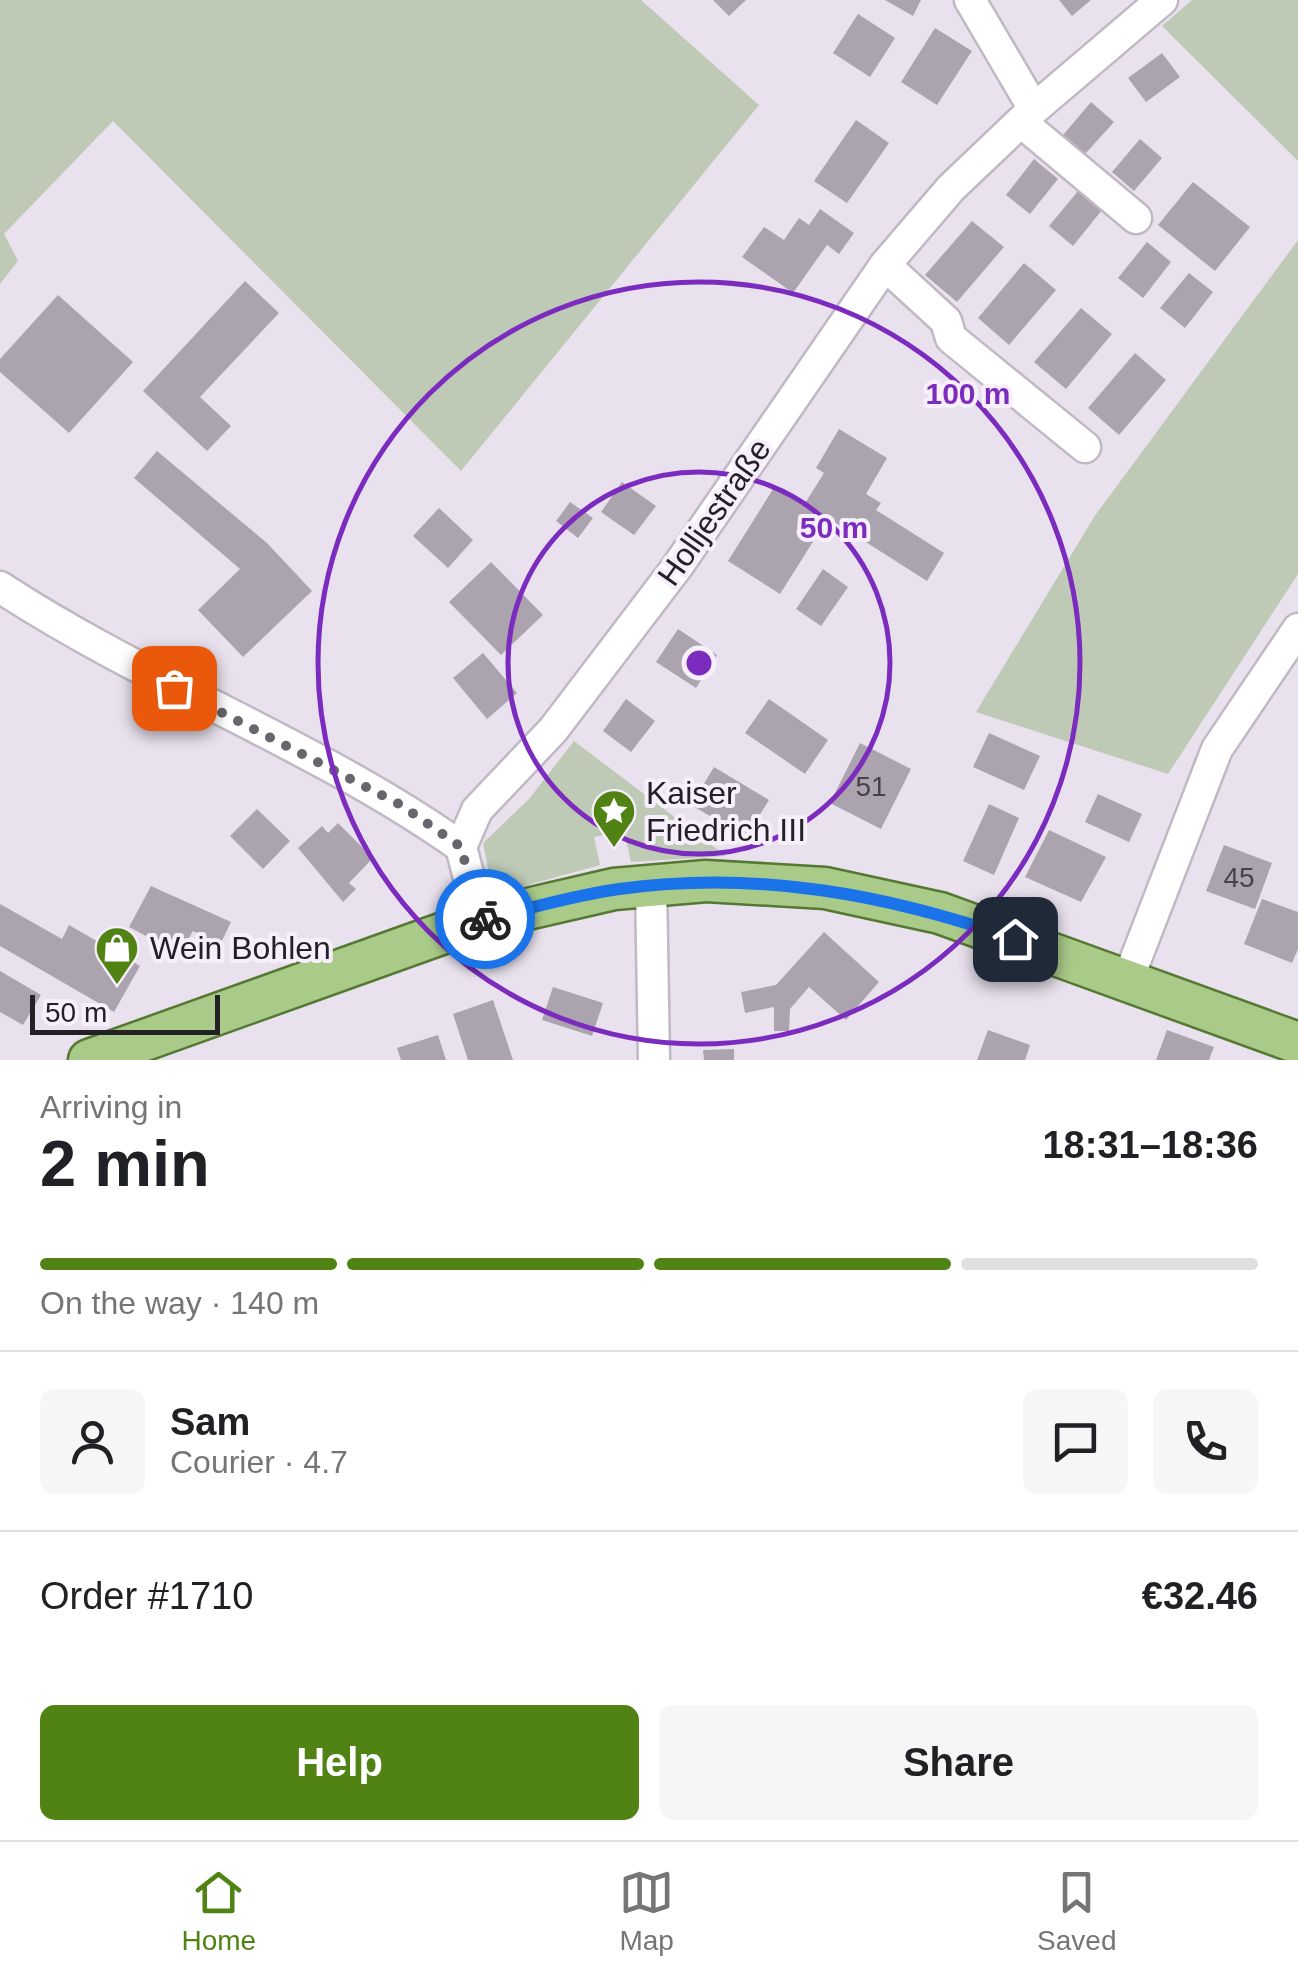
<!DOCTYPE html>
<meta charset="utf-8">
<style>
body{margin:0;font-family:Helvetica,sans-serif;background:#f6f6f6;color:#202124;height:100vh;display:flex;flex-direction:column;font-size:38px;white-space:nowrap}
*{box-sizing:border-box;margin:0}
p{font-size:32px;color:#757577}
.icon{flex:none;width:55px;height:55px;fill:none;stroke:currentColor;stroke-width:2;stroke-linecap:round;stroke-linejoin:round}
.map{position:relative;height:1060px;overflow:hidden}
.panel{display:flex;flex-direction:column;background:#fff;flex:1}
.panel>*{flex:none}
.scale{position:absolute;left:30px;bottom:25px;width:190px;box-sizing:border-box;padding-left:10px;border:5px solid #242126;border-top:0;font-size:28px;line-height:35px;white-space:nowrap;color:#242126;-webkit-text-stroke:8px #f7effc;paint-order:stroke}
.pin{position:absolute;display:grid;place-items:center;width:85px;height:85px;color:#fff;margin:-42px;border-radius:20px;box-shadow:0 5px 15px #0006}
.courier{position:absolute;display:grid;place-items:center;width:100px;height:100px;margin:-50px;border:8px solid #1a73e8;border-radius:50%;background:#fff;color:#222;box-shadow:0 2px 12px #0007}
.summary em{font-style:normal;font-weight:700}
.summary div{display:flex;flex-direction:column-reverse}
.summary{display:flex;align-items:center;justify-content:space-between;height:170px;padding:0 40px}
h1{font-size:65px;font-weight:700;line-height:75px}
.bar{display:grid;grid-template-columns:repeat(4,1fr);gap:15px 10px;align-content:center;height:120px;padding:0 40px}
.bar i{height:12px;border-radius:8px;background:#e0e0e0}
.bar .selected{background:#508214}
.bar p{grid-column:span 4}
.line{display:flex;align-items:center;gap:25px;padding:0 40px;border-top:2px solid #e0e0e0}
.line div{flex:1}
.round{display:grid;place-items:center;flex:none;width:105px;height:105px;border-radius:15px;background:#f6f6f6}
.action{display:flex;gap:20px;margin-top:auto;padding:20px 40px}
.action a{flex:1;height:115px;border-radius:15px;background:#508214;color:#fff;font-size:40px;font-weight:700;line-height:115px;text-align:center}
.action a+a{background:#f6f6f6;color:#202124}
.tab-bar{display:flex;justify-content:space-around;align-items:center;height:140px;border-top:2px solid #e0e0e0;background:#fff;font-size:28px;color:#757577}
.tab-bar a{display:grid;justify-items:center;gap:5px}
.tab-bar .selected{color:#508214}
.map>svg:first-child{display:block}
.green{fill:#becab5}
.building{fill:#aba4af}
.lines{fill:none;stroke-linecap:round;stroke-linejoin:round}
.minor-casing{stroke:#c0b9c4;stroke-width:35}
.major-casing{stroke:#557832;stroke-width:45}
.minor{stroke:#fff;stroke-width:30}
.major{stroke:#a9ca88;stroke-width:40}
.done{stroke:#69656c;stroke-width:10;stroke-dasharray:0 18}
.route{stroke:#1a73e8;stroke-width:12}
.ring{fill:none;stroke:#7b2cbf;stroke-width:5}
.labels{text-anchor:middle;stroke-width:8;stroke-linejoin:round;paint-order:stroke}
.number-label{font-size:28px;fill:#464248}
.street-label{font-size:32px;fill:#242126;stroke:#f7effc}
.poi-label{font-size:32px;fill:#242126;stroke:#f7effc;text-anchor:start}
.centre{fill:#7b2cbf;stroke:#f7effc;stroke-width:5}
.ring-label{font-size:30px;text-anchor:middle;font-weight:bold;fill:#7b2cbf;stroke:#f7effc;stroke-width:8;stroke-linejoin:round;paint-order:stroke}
</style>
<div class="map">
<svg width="1298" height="1060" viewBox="0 0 1298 1060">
<rect width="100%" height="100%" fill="#e9e2ee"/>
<path class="green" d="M0,0H641L759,105L461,471L113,121L4,234L18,261L0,284Z
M1192,0H1298V161L1162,26Z
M1298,240V574L1168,774L976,712L1094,517Z
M574,741L726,856L631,862L624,831L594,837L600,865L513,889L489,873L483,843L529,799Z"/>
<path class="building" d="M713,0H746L729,16Z
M885,0H921L913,16Z
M1059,0H1091L1072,16Z
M858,14L895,38L870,77L833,53Z
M935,28L972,51L937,105L901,82Z
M1162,53L1180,77L1146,102L1128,78Z
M1091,102L1114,122L1085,154L1063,135Z
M856,120L889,143L847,203L814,181Z
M1140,139L1162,158L1134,191L1112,172Z
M1034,159L1058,179L1030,214L1006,195Z
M1193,182L1250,227L1215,271L1158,225Z
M1078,191L1102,210L1073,246L1049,226Z
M820,209L854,233L839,254L827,245L793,293L742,257L764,227L784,240L799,218L809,225Z
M972,221L1004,247L957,302L925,275Z
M1147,242L1171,262L1143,298L1118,278Z
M1024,263L1056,290L1009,345L978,318Z
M1189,273L1213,292L1185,328L1160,308Z
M245,281L279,313L200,397L231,426L207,451L143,391Z
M58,295L133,362L69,433L0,372V359Z
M1081,308L1112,334L1066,389L1034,362Z
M1135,353L1166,380L1119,435L1088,408Z
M839,429L887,458L866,494L881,503L876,510L944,553L927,581L828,518L780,594L728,561L775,486L804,505L824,473L816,468Z
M157,451L267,543L312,591L243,657L198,610L240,569L134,478Z
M622,482L656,506L634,535L601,512Z
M570,502L593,518L578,538L556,521Z
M439,508L473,540L448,568L413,536Z
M491,562L543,615L501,655L449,602Z
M823,569L848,587L821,626L796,609Z
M678,629L717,655L696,688L656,662Z
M483,653L517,693L487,719L453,678Z
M626,699L655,721L631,752L603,731Z
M769,699L828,740L805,774L745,733Z
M989,733L1040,756L1024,790L973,767Z
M860,743L911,769L881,829L830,803Z
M714,767L769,800L746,837L691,805Z
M1098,794L1142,814L1129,842L1085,822Z
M989,804L1019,818L994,875L963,861Z
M257,809L290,841L263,869L230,836Z
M338,823L373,858L349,883L356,889L343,902L298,848L322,826L328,833Z
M1049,830L1106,857L1081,902L1025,877Z
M1224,845L1272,863L1255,909L1206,891Z
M151,886L231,922L220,945L193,931L180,954L129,927Z
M1262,899L1298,912V949L1292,963L1244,944Z
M0,904L62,939L69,925L140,966L114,1012L0,946Z
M824,932L879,982L846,1020L809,987L790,1009L789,1031H774V1007L745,1013L741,992L776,985Z
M0,971L41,995L23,1025L0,1012Z
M553,987L603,1003L592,1036L542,1020Z
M493,1000L513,1060H468L453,1014Z
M988,1030L1030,1045L1025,1060H977Z
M1167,1030L1214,1047L1209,1060H1156Z
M438,1035L446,1060H401L397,1048Z
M734,1049V1060H704L703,1050Z"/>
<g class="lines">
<g class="minor-casing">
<path id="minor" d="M970,0L1034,109
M1021,122L1136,218
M885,265L946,321L951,338L1085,447
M0,587C148,684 317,745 461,847
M651,885L654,1060
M480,920L461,847L477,810L553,730L677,567L885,265L951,188L1034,109L1162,0
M1128,979L1217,749L1298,629"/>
</g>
<g class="major-casing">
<path id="major" d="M89,1060L480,920L614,889L706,881L825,888L940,913L1298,1043"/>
</g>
<use href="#minor" class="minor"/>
<use href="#major" class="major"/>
</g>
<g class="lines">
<path class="done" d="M174,688L401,805L461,847L480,920L485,919"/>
<path class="route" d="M485,919C529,909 574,895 619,889C756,870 886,894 1015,939"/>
</g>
<g class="ring">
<circle cx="699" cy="663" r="191"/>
<circle cx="699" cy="663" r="381"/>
</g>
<defs>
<g id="sight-pin" transform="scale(2.25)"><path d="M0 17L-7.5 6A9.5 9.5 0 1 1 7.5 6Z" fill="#508214" stroke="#f7effc"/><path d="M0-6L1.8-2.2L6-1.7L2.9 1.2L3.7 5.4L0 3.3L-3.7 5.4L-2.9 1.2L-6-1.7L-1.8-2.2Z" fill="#fff"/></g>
<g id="shop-pin" transform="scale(2.25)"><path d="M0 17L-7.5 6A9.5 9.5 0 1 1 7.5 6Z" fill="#508214" stroke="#f7effc"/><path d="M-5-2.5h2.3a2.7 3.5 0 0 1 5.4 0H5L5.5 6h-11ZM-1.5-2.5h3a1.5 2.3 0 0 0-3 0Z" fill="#fff"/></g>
</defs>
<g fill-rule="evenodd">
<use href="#sight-pin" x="614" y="811"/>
<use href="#shop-pin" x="117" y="948"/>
</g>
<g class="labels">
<g class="number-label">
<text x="871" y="796">51</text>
<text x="1239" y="887">45</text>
</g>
<g class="street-label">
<text transform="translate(714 512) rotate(-55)" y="11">Holljestraße</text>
</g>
<g class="poi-label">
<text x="646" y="804">Kaiser<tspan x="646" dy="37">Friedrich III</tspan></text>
<text x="150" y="959">Wein Bohlen</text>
</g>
</g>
<circle cx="699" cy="663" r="15" class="centre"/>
<g class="ring-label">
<text x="968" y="404">100 m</text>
<text x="834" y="538">50 m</text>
</g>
</svg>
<div class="scale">50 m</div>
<div class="pin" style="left:174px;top:688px;background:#ea580c"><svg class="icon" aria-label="bag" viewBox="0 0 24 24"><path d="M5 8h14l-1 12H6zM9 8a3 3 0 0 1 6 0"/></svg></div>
<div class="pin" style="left:1015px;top:939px;background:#1f2937"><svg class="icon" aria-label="home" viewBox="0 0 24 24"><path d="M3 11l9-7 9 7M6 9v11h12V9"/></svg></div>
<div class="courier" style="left:485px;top:919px"><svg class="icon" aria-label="bike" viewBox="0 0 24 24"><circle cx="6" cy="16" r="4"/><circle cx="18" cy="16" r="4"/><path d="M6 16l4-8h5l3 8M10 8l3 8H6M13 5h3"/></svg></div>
</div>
<section class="panel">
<div class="summary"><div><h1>2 min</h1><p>Arriving in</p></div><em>18:31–18:36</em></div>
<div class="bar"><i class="selected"></i><i class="selected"></i><i class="selected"></i><i></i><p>On the way · 140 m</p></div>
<div class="line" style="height:180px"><a class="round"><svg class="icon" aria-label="person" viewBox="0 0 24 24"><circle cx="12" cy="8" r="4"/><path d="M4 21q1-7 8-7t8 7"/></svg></a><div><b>Sam</b><p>Courier · 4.7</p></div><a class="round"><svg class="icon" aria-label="chat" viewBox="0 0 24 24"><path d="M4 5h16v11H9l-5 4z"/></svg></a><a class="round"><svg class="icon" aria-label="phone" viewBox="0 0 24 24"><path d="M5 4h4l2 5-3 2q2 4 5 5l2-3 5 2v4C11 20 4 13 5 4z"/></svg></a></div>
<div class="line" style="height:130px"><div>Order #1710</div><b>€32.46</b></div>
<div class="action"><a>Help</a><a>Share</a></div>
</section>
<nav class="tab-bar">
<a class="selected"><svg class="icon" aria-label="home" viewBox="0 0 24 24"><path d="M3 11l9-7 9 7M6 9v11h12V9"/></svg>Home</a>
<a><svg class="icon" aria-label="map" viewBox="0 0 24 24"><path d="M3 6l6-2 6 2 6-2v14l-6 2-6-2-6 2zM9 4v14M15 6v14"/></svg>Map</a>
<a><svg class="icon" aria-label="saved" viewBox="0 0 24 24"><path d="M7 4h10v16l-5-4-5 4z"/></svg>Saved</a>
</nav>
